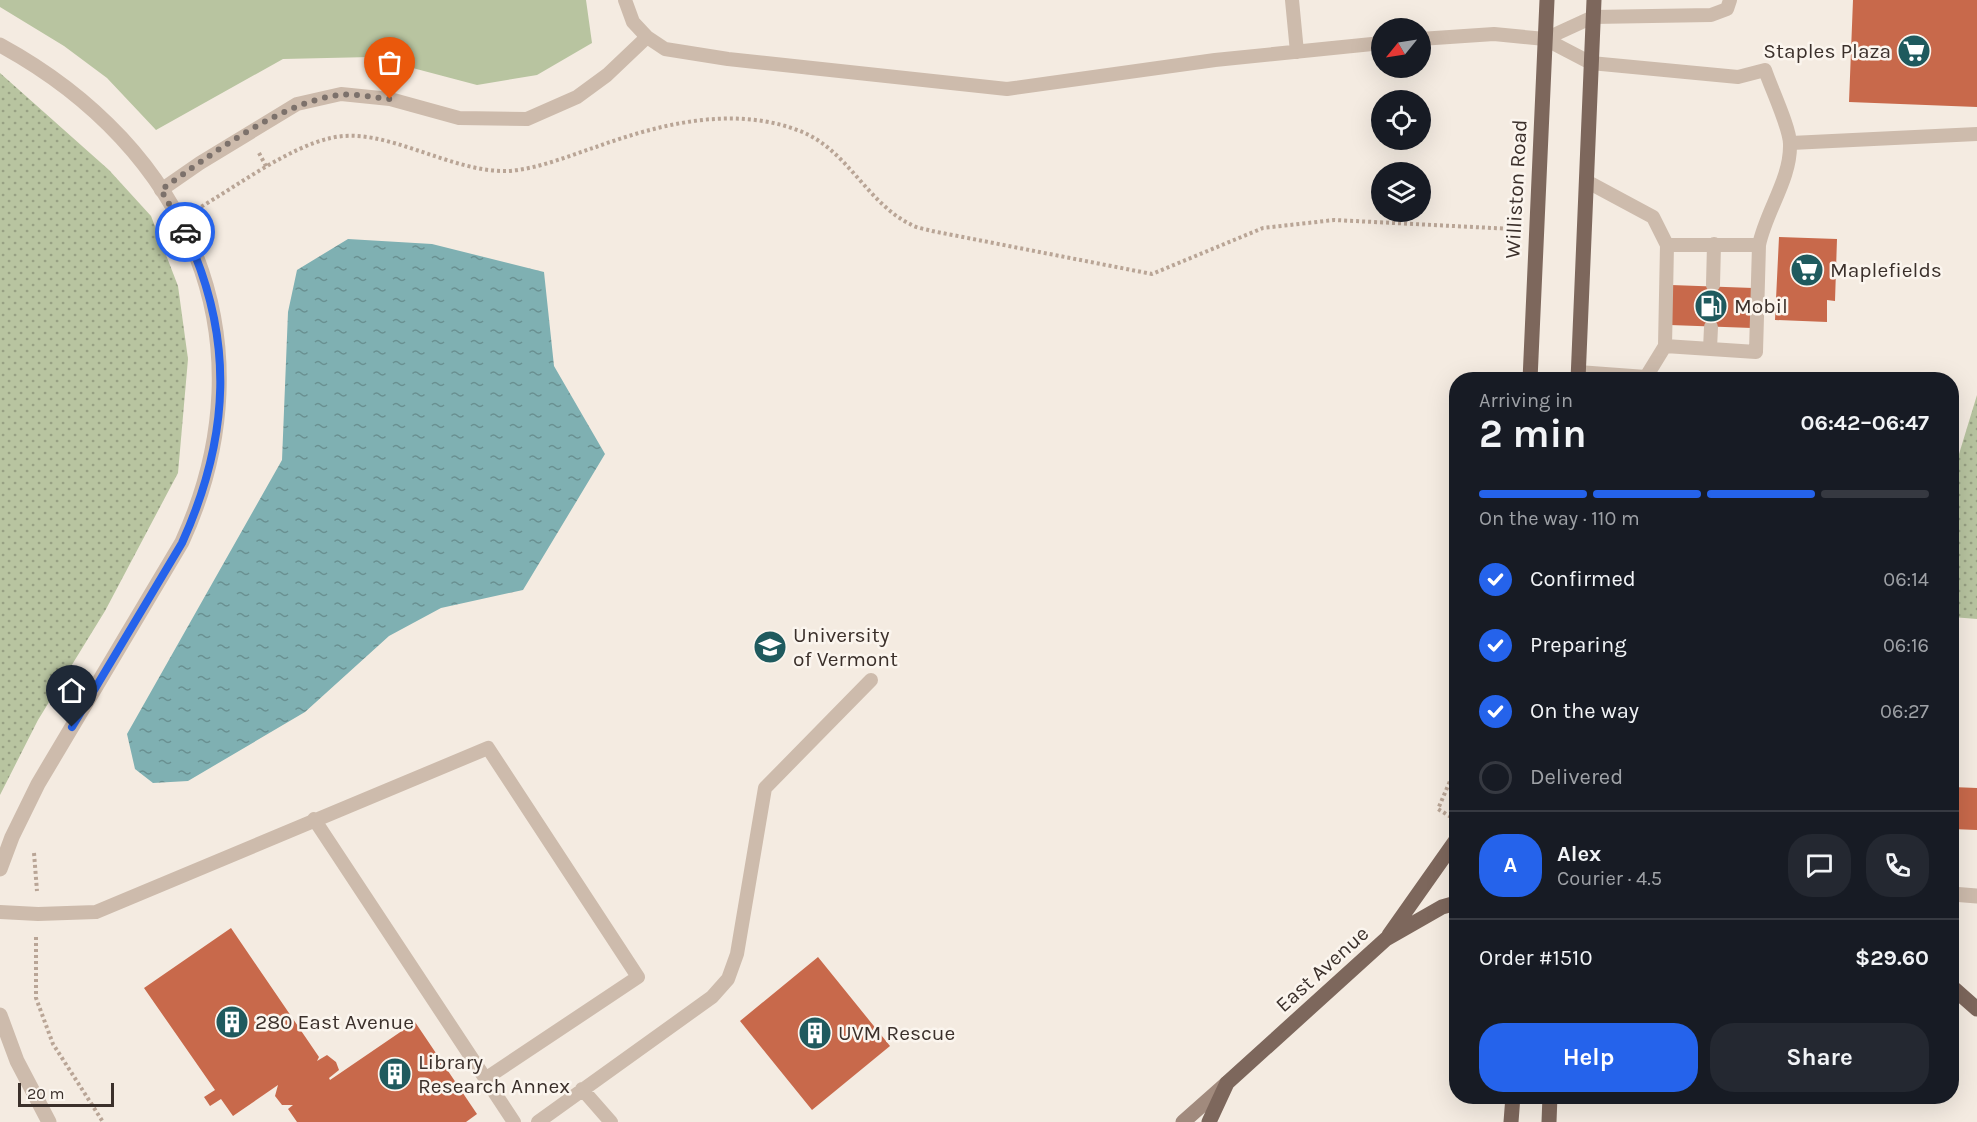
<!DOCTYPE html>
<meta charset="utf-8">
<style>
body{margin:0;font-family:Karla,sans-serif;background:#242831;color:#f1f3f6;height:100vh;display:flex;flex-direction:column;font-size:22px;white-space:nowrap}
*{box-sizing:border-box;margin:0}
p{font-size:20px;color:#9ea1a6}
.icon{flex:none;width:33px;height:33px;fill:none;stroke:currentColor;stroke-width:2;stroke-linecap:round;stroke-linejoin:round}
.map{position:relative;flex:1;overflow:hidden}
.drawer{position:absolute;left:1449px;top:372px;width:510px;height:732px;display:flex;flex-direction:column;background:#171b24;border-radius:24px;box-shadow:0 6px 24px #0002}
.drawer>*{flex:none}
.needle{width:39px;rotate:240deg}
.controls{position:absolute;left:1371px;top:18px;display:grid;gap:12px}
.controls a{display:grid;place-items:center;width:60px;height:60px;border-radius:50%;background:#171b24;box-shadow:0 6px 24px #0002;font-size:30px}
.scale{position:absolute;left:18px;bottom:15px;width:96px;box-sizing:border-box;padding-left:6px;border:3px solid #3b302b;border-top:0;font-size:16px;line-height:21px;white-space:nowrap;color:#3b302b;-webkit-text-stroke:4px #fbf5ee;paint-order:stroke}
.pin{position:absolute;display:grid;place-items:center;width:51px;height:51px;color:#fff;margin:-62px -26px;border-radius:50% 50% 50% 0;rotate:-45deg;box-shadow:0 0 6px #0007}
.pin .icon{rotate:45deg}
.courier{position:absolute;display:grid;place-items:center;width:60px;height:60px;margin:-30px;border:4px solid #2563eb;border-radius:50%;background:#fff;color:#222;box-shadow:0 2px 8px #0007}
.summary em{font-style:normal;font-weight:700}
.summary div{display:flex;flex-direction:column-reverse}
.summary{display:flex;align-items:center;justify-content:space-between;height:102px;padding:0 30px}
h1{font-size:39px;font-weight:700;line-height:45px}
.bar{display:grid;grid-template-columns:repeat(4,1fr);gap:9px 6px;align-content:center;height:72px;padding:0 30px}
.bar i{height:8px;border-radius:4px;background:#363941}
.bar .current{background:#2563eb}
.bar p{grid-column:span 4}
.line{display:flex;align-items:center;gap:15px;padding:0 30px;border-top:2px solid #363941}
.line div{flex:1}
.round{display:grid;place-items:center;flex:none;width:63px;height:63px;border-radius:24px;background:#242831}
ol{padding:0 30px;list-style:none}
li{display:flex;align-items:center;gap:18px;height:66px}
li p{margin-inline-start:auto}
li .icon{padding:6px;border-radius:50%;background:#2563eb;color:#fff;stroke-width:4}
li:last-child{color:#9ea1a6}
li i{width:33px;height:33px;border:3px solid #363941;border-radius:50%}
.primary-button{display:flex;gap:12px;margin-top:auto;padding:12px 30px}
.primary-button a{flex:1;height:69px;border-radius:24px;background:#2563eb;color:#fff;font-size:24px;font-weight:700;line-height:69px;text-align:center}
.primary-button a+a{background:#242831;color:#f1f3f6}
.map>svg:first-child{display:block}
.green{fill:#b8c4a0}
.park{fill:url(#park-dots)}
.water{fill:url(#water-ripples)}
.building{fill:#c8694b}
.lines{fill:none;stroke-linecap:round;stroke-linejoin:round}
.path{stroke:#b9a596;stroke-width:4;stroke-dasharray:3 3;stroke-linecap:butt}
.service{stroke:#cdbbac;stroke-width:14}
.minor{stroke:#cdbbac;stroke-width:15}
.secondary{stroke:#a18a7d;stroke-width:15}
.primary{stroke:#7d675c;stroke-width:15}
.done{stroke:#7c716b;stroke-width:6;stroke-dasharray:0 10.8}
.route{stroke:#2563eb;stroke-width:8}
.labels{text-anchor:middle;stroke-width:5;stroke-linejoin:round;paint-order:stroke}
.poi-label{font-size:21px;fill:#3b302b;stroke:#fbf5ee;text-anchor:start}
.street-label{font-size:21px;fill:#3b302b;stroke:#fbf5ee}
</style>
<div class="map">
<svg width="1977" height="1122" viewBox="0 0 1977 1122">
<defs>
<pattern id="park-dots" width="8" height="8" patternUnits="userSpaceOnUse" patternTransform="scale(1.5)"><rect width="8" height="8" fill="#b8c4a0"/><path d="M2 2h.1M6 6h.1" fill="none" stroke="#97a083" stroke-width="1.8" stroke-linecap="round"/></pattern>
<pattern id="water-ripples" width="26" height="14" patternUnits="userSpaceOnUse" patternTransform="scale(1.5)"><rect width="26" height="14" fill="#7fb0b2"/><path d="M2 4q2-2 4 0t4 0M15 11q2-2 4 0t4 0" fill="none" stroke="#699091"/></pattern>
</defs>
<rect width="100%" height="100%" fill="#f4ebe1"/>
<path class="green" d="M0,0H586L592,43L537,75L477,85L371,57L283,59L156,130L107,78L64,46L0,7Z"/>
<path class="park" d="M0,73L109,170L151,216L178,286L188,359L178,473L105,611L38,720L0,795Z
M1977,395V619L1952,617V477Z"/>
<path class="water" d="M348,239L432,244L544,272L554,366L605,454L523,590L441,608L389,636L305,712L188,781L153,783L135,769L127,734L282,460L288,312L297,270Z"/>
<path class="building" d="M1853,0H1977V107L1849,102Z
M1779,237L1837,239L1835,301L1827,300V322L1775,320Z
M1671,285L1753,288L1752,328L1670,325Z
M1952,787L1977,788V830L1952,829Z
M231,928L319,1057L317,1061L327,1055L336,1062L339,1070L329,1078L330,1080L415,1022L477,1114L466,1122H297L288,1109L293,1105H282L275,1096L278,1085L233,1116L221,1099L210,1106L204,1097L215,1090L144,988Z
M818,957L890,1046L812,1110L740,1021Z"/>
<g class="lines">
<path class="path" d="M259,153L267,168
M200,211L199,208C237,186 289,147 331,138C384,125 450,173 508,171C538,169 568,156 596,147C660,124 733,105 800,131C847,149 867,203 910,224C916,228 925,229 932,231L1152,274L1263,228L1334,220L1513,229
M1451,817L1438,809L1456,767
M34,853L37,891
M36,937V998L53,1044L103,1122"/>
<path class="service" d="M625,0L633,22L647,37L665,49L728,59L1007,89L1215,60L1382,43
M1292,0L1297,52
M1420,39L1494,34L1545,39L1591,63L1738,77L1765,70C1771,88 1790,128 1790,144C1791,179 1766,211 1759,245
M1545,39L1593,17L1711,15L1727,9L1730,0
M1791,143L1977,134
M161,190L200,163L297,104L341,94L390,99L459,118L527,119L577,97L607,75L647,37
M1713,285L1714,244
M1665,346L1667,245
M1710,349L1711,327
M1578,372L1646,377L1665,346L1756,352L1759,245H1667L1653,217L1586,181
M314,819L514,1122
M0,912L38,914L96,912L488,748L638,977L485,1079
M582,1089L611,1122
M538,1122L712,997L728,979L737,954L765,788L871,680"/>
<path class="minor" d="M0,45C189,148 274,340 182,542L38,784L12,837L0,869
M1952,894L1977,896
M0,1015L17,1061L49,1122"/>
<path class="secondary" d="M1183,1122L1227,1083"/>
<path class="primary" d="M1530,380L1547,0
M1578,380L1594,0
M1389,935L1456,840
M1952,987L1977,1009
M1209,1122L1227,1083L1386,939L1442,907L1456,903
M1511,1122L1513,1096
M1549,1122L1550,1096"/>
</g>
<g class="lines">
<path class="done" d="M185,232L161,190C210,155 279,103 339,95C355,93 374,98 390,99"/>
<path class="route" d="M72,727L182,543C230,437 235,338 185,232"/>
</g>
<defs>
<g id="supermarket-disc" transform="scale(1.725)"><circle r="9.5" fill="#1f5a5e" stroke="#fbf5ee"/><path d="M-6-5.5h2.5l.6 2H6L4.5 2H-2.5L-4.4-4H-6ZM-1.5 3.2a1.3 1.3 0 1 0 .1 0ZM3 3.2a1.3 1.3 0 1 0 .1 0Z" fill="#fff"/></g>
<g id="fuel-disc" transform="scale(1.725)"><circle r="9.5" fill="#1f5a5e" stroke="#fbf5ee"/><path d="M-5.5-6h7V0h2V4h1.3V-2.5L3-4.5l.8-.8L6-3V5H2.5V1h-1V6h-7ZM-4.2-4.7v3.2H.2V-4.7Z" fill="#fff"/></g>
<g id="university-disc" transform="scale(1.725)"><circle r="9.5" fill="#1f5a5e" stroke="#fbf5ee"/><path d="M0-5L7-2L0 1L-7-2ZM-4 1L0 2.5L4 1V4Q0 6-4 4Z" fill="#fff"/></g>
<g id="building-disc" transform="scale(1.725)"><circle r="9.5" fill="#1f5a5e" stroke="#fbf5ee"/><path d="M-4-6H4V6H1V3H-1V6H-4ZM-2.5-4.3h1.7v1.8h-1.7ZM.8-4.3h1.7v1.8H.8ZM-2.5-1h1.7V.8h-1.7ZM.8-1h1.7V.8H.8Z" fill="#fff"/></g>
</defs>
<g fill-rule="evenodd">
<use href="#supermarket-disc" x="1914" y="51"/>
<use href="#supermarket-disc" x="1807" y="270"/>
<use href="#fuel-disc" x="1711" y="306"/>
<use href="#university-disc" x="770" y="647"/>
<use href="#building-disc" x="232" y="1022"/>
<use href="#building-disc" x="815" y="1033"/>
<use href="#building-disc" x="395" y="1074"/>
</g>
<g class="labels">
<g class="poi-label">
<text x="1891" y="58" text-anchor="end">Staples Plaza</text>
<text x="1830" y="277">Maplefields</text>
<text x="1734" y="313">Mobil</text>
<text x="793" y="642">University<tspan x="793" dy="24">of Vermont</tspan></text>
<text x="255" y="1029">280 East Avenue</text>
<text x="838" y="1040">UVM Rescue</text>
<text x="418" y="1069">Library<tspan x="418" dy="24">Research Annex</tspan></text>
</g>
<g class="street-label">
<text transform="translate(1516 189) rotate(-87)" y="7">Williston Road</text>
<text transform="translate(1322 969) rotate(-42)" y="7">East Avenue</text>
</g>
</g>
</svg>
<div class="controls">
<a><svg class="needle" viewBox="-14 -14 28 28"><path d="M0-13l5 13h-10z" fill="#e53935"/><path d="M0 13l5-13h-10z" fill="#9ea1a6"/></svg></a>
<a><svg class="icon" aria-label="locate" viewBox="0 0 24 24"><circle cx="12" cy="12" r="6"/><path d="M12 2v4M12 18v4M2 12h4M18 12h4"/></svg></a>
<a><svg class="icon" aria-label="layers" viewBox="0 0 24 24"><path d="M12 4l9 5-9 5-9-5zM3 14l9 5 9-5"/></svg></a>
</div>
<div class="scale">20 m</div>
<div class="pin" style="left:390px;top:99px;background:#ea580c"><svg class="icon" aria-label="bag" viewBox="0 0 24 24"><path d="M5 8h14l-1 12H6zM9 8a3 3 0 0 1 6 0"/></svg></div>
<div class="pin" style="left:72px;top:727px;background:#1f2937"><svg class="icon" aria-label="home" viewBox="0 0 24 24"><path d="M3 11l9-7 9 7M6 9v11h12V9"/></svg></div>
<div class="courier" style="left:185px;top:232px"><svg class="icon" aria-label="car" viewBox="0 0 24 24"><path d="M5 17H2v-5l4-1 3-4h7l3 4 3 1v5h-3M9 17h6M6 11h13"/><circle cx="7" cy="17" r="2"/><circle cx="17" cy="17" r="2"/></svg></div>
<section class="drawer">
<div class="summary"><div><h1>2 min</h1><p>Arriving in</p></div><em>06:42–06:47</em></div>
<div class="bar"><i class="current"></i><i class="current"></i><i class="current"></i><i></i><p>On the way · 110 m</p></div>
<ol>
<li><svg class="icon" aria-label="check" viewBox="0 0 24 24"><path d="M5 12l5 5 9-10"/></svg>Confirmed<p>06:14</p></li>
<li><svg class="icon" aria-label="check" viewBox="0 0 24 24"><path d="M5 12l5 5 9-10"/></svg>Preparing<p>06:16</p></li>
<li><svg class="icon" aria-label="check" viewBox="0 0 24 24"><path d="M5 12l5 5 9-10"/></svg>On the way<p>06:27</p></li>
<li><i></i>Delivered</li>
</ol>
<div class="line" style="height:108px"><b class="round" style="background:#2563eb;color:#fff">A</b><div><b>Alex</b><p>Courier · 4.5</p></div><a class="round"><svg class="icon" aria-label="chat" viewBox="0 0 24 24"><path d="M4 5h16v11H9l-5 4z"/></svg></a><a class="round"><svg class="icon" aria-label="phone" viewBox="0 0 24 24"><path d="M5 4h4l2 5-3 2q2 4 5 5l2-3 5 2v4C11 20 4 13 5 4z"/></svg></a></div>
<div class="line" style="height:78px"><div>Order #1510</div><b>$29.60</b></div>
<div class="primary-button"><a>Help</a><a>Share</a></div>
</section>
</div>
